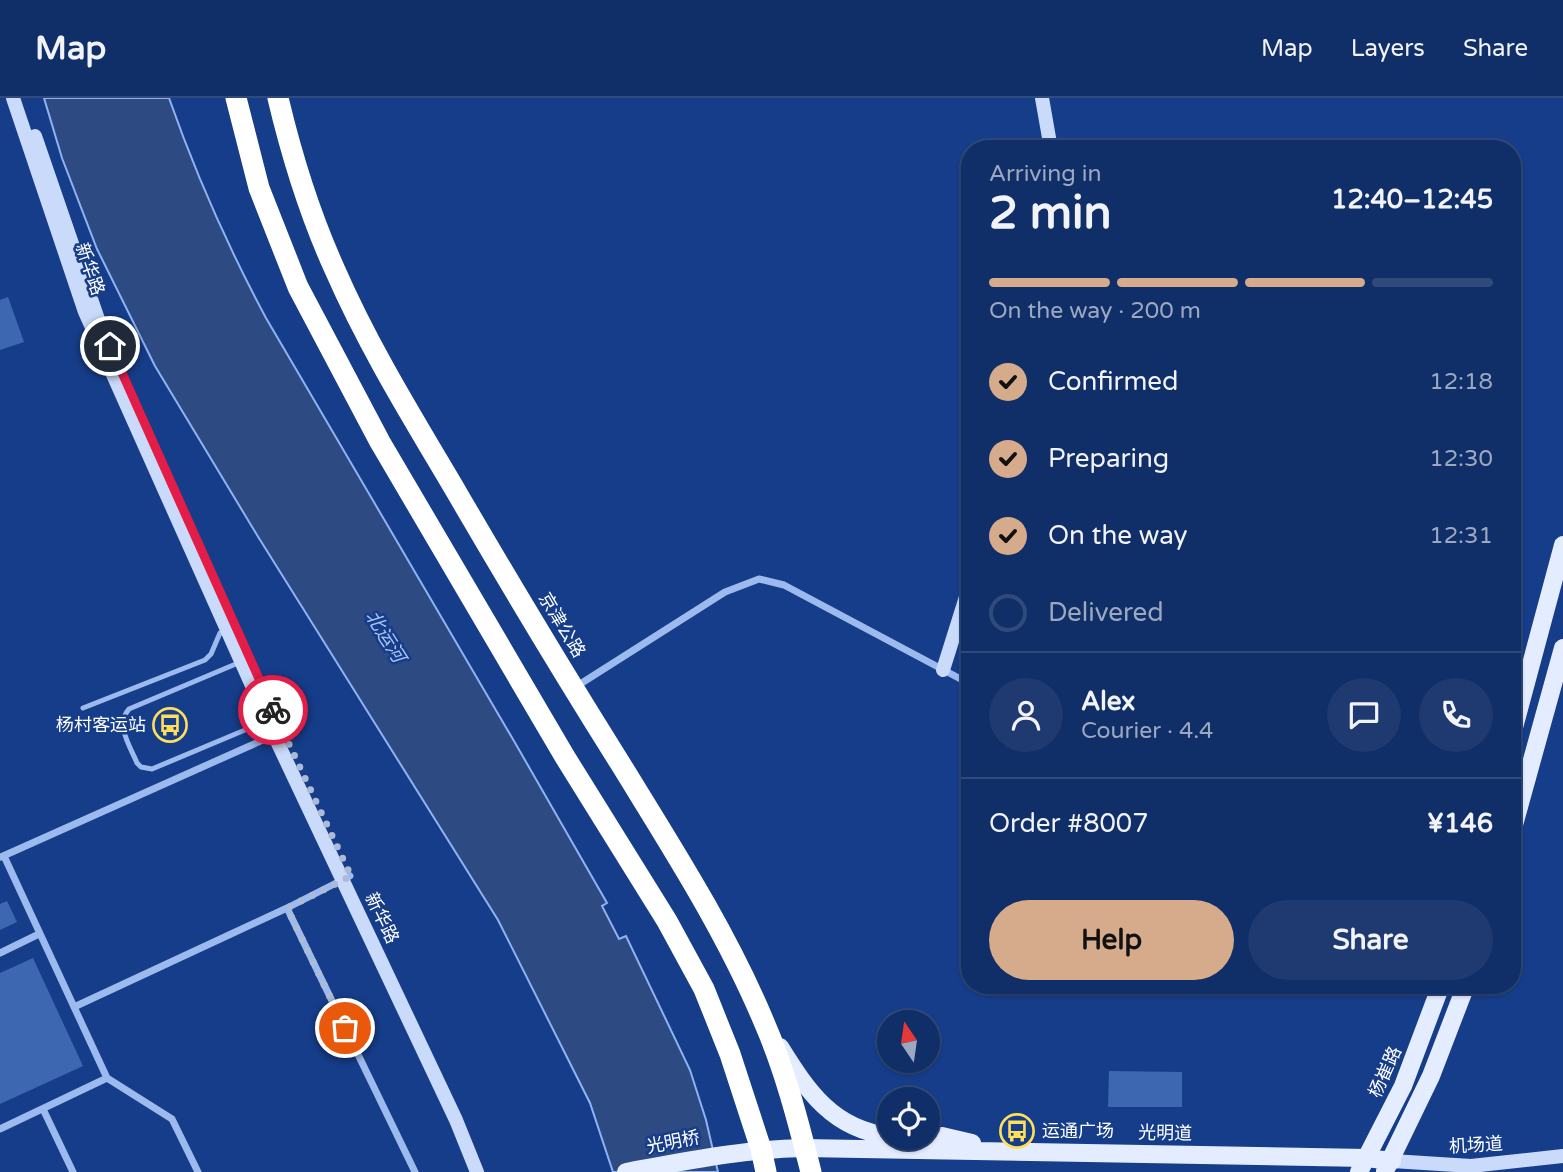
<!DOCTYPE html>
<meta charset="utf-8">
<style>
body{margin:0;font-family:"Varela Round","Noto Sans SC",sans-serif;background:#1e3a70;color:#f1f3f6;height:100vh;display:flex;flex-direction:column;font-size:26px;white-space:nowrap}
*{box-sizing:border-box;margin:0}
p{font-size:23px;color:#9ca8c0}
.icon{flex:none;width:38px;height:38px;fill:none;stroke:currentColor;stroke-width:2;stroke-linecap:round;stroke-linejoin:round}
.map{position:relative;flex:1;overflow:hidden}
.details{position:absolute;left:961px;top:42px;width:560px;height:854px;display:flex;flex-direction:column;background:#102e67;border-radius:28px;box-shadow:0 2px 5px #0004,0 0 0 2px #304a7b}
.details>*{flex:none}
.needle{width:46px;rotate:347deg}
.tools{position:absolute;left:877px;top:912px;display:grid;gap:14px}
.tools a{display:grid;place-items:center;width:63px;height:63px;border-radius:50%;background:#102e67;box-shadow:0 2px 5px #0004,0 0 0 2px #304a7b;font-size:35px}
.pin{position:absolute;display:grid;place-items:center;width:60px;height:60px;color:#fff;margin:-30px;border:4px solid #fff;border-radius:50%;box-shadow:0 2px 7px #0007}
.courier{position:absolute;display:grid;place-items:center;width:70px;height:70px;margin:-35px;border:5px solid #e11d48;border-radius:50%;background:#fff;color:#222;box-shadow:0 2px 9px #0007}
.headline em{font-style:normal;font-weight:800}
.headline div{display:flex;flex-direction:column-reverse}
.headline{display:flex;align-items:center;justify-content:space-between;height:119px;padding:0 28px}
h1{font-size:46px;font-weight:800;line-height:52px}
.bar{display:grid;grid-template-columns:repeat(4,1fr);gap:10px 7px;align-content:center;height:84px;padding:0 28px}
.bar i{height:9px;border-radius:5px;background:#304a7b}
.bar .selected{background:#d6ab8b}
.bar p{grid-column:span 4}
.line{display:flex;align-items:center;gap:18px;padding:0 28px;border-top:2px solid #304a7b}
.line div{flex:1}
.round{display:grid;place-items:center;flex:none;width:74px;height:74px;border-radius:37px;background:#1e3a70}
ol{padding:0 28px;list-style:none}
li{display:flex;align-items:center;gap:21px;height:77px}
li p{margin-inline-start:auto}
li .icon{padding:7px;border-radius:50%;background:#d6ab8b;color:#111;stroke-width:4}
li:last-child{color:#9ca8c0}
li i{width:38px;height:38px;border:4px solid #304a7b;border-radius:50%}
.action{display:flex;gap:14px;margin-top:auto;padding:14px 28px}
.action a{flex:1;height:80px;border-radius:42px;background:#d6ab8b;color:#111;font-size:28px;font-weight:800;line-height:80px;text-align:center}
.action a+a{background:#1e3a70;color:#f1f3f6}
header{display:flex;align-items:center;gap:42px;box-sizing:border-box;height:98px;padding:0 35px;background:#102e67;border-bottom:2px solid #304a7b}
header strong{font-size:33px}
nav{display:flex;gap:38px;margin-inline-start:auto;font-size:24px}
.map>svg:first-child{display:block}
.water{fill:#2d4a83;stroke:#8fb3f1;stroke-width:2}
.building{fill:#3e67b2}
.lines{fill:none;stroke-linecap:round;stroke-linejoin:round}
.lane{stroke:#9dbaee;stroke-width:5}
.street{stroke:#9dbaee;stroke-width:7}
.secondary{stroke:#cadafa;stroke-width:14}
.primary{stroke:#e4ecff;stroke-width:18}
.highway{stroke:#fff;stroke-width:21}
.done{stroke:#adbbd6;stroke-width:7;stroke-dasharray:0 12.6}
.route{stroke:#e11d48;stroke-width:9}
.labels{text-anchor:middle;stroke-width:5;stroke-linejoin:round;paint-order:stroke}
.street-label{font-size:18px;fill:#fff;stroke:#163d89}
.poi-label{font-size:18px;fill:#fff;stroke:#163d89;text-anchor:end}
.water-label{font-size:19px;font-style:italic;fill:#a9c4f6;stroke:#163d89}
</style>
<header>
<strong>Map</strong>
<nav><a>Map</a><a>Layers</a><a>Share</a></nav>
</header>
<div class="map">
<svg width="1563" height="1074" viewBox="0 0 1563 1074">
<rect width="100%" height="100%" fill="#163d89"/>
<path class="water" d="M44,0H169C196,77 228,149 266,220L514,643L607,805L602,808L619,841L626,838L690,972L706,1022L718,1074H613L590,1005L498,822L257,437L155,268L97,151L62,60Z"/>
<path class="building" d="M1512,155L1517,156L1513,172L1512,171Z
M8,199L24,244L0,252V202Z
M7,803L17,824L0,832V806Z
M33,860L83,968L0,1006V875Z
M1109,973L1182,974V1009H1108Z"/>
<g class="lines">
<path class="lane" d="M250,560L129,611C115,627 130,648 137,665L141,669L152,671L276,619
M83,610L205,562L211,556L220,535L236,527"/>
<path class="street" d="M577,588L725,494L759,481L784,487L970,586
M4,758L107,980L172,1021L198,1074
M1,759L283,633
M287,810L415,1074
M0,855L39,836
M74,909L287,810L350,778
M43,1011L73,1074
M0,1031L107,980"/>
<path class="secondary" d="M13,0L85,214L274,637L456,1022L477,1074
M1042,0L1051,51
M35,38L100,227
M943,572L970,486
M1392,1063L1471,1068L1563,1058"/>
<path class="primary" d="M1512,637L1563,447
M1512,734L1563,550
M780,949C808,994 833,1031 889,1038
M928,1038H942L972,1045
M1385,1073L1431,978L1466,887
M626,1074C686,1063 744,1051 804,1050L1366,1060L1392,1063
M1359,1074L1403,988L1441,887"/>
<path class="highway" d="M236,0L259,90L298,189L380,344L565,659L667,823L704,891L730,956L761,1051L766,1074
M278,0C292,59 310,117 335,172C369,250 414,322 457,395C510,486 564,576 620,665C671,748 726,833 764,924C785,972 798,1023 811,1074"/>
</g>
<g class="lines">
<path class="done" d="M273,612L351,778L287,810L345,930"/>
<path class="route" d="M110,248L273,612"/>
</g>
<defs>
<g id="bus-ring" transform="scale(1.75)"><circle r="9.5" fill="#163d89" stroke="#ffdf5a" stroke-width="1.5"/><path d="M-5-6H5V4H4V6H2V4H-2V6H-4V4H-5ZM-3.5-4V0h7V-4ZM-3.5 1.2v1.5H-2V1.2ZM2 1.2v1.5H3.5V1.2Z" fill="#ffdf5a"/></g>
</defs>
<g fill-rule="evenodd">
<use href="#bus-ring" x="170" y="627"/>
<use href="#bus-ring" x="1017" y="1033"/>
</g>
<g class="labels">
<g class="street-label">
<text transform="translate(90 171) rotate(71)" y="6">新华路</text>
<text transform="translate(562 527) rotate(59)" y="6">京津公路</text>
<text transform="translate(382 820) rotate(64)" y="6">新华路</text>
<text transform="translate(1385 974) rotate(-66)" y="6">杨崔路</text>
<text transform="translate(1165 1035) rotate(1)" y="6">光明道</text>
<text transform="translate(673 1044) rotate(-11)" y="6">光明桥</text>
<text transform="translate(1476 1047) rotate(-3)" y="6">机场道</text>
</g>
<g class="poi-label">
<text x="146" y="633">杨村客运站</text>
<text x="1042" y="1039" text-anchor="start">运通广场</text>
</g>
<g class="water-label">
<text transform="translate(386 538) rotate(58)" y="7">北运河</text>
</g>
</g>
</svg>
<div class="tools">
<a><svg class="needle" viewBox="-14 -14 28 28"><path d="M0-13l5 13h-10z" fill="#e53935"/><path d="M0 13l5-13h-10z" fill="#9ca8c0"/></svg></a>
<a><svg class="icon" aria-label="locate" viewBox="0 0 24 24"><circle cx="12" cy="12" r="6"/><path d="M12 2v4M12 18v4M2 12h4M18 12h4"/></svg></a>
</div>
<div class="pin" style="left:345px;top:930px;background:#ea580c"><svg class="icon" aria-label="bag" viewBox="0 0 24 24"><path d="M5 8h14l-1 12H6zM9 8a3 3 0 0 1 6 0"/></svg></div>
<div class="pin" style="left:110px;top:248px;background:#1f2937"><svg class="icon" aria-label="home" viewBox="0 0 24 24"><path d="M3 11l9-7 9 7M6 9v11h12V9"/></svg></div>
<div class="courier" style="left:273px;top:612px"><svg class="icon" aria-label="bike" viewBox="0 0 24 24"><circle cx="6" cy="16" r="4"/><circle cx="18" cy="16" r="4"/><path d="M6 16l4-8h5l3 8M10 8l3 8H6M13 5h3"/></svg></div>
<section class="details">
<div class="headline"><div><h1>2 min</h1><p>Arriving in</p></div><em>12:40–12:45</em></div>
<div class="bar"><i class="selected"></i><i class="selected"></i><i class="selected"></i><i></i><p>On the way · 200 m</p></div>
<ol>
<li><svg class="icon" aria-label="check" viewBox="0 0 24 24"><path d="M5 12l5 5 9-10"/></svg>Confirmed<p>12:18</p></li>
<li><svg class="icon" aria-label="check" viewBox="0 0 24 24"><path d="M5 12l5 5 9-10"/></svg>Preparing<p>12:30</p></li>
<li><svg class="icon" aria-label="check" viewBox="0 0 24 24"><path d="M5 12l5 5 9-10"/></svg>On the way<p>12:31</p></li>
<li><i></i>Delivered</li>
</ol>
<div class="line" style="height:126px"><a class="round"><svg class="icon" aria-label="person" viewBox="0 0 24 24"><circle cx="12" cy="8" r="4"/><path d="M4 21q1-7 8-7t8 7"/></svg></a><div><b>Alex</b><p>Courier · 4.4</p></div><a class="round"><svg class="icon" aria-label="chat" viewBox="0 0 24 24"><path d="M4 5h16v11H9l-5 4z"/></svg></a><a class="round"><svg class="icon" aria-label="phone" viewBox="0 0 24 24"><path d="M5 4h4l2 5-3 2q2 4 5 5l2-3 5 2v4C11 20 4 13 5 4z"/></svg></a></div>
<div class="line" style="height:91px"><div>Order #8007</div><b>¥146</b></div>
<div class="action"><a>Help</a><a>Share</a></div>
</section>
</div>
